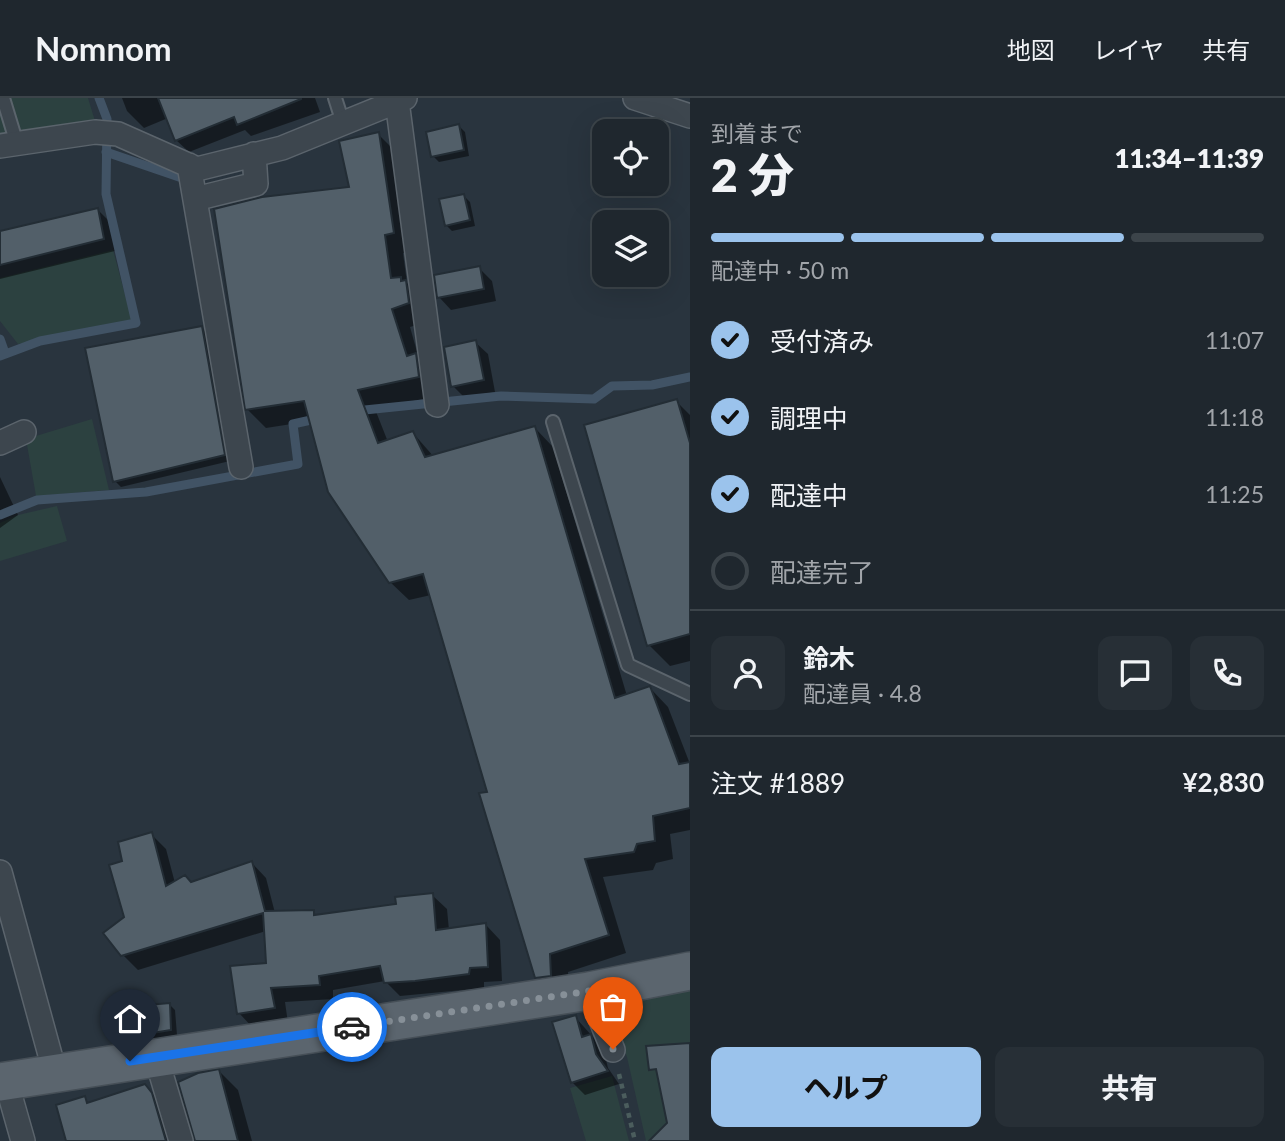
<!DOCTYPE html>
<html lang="ja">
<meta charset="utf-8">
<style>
body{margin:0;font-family:Lato,"Noto Sans JP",sans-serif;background:#272f36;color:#f1f3f6;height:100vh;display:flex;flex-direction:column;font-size:26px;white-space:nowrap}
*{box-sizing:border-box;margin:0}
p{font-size:23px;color:#a1a5aa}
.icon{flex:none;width:38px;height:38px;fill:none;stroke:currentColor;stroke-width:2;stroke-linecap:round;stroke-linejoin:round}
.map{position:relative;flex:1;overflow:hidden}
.side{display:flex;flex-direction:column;background:#1f272e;width:595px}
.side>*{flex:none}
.buttons{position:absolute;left:592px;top:21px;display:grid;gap:14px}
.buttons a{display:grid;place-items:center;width:77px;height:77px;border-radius:14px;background:#1f272e;box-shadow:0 7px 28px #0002,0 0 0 2px #3c444a;font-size:35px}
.pin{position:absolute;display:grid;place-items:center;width:60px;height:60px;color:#fff;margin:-72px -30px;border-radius:50% 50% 50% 0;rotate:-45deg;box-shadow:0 0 7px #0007}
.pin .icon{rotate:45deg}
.courier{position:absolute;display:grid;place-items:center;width:70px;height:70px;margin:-35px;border:5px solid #1a73e8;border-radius:50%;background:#fff;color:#222;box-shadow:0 2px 9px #0007}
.summary em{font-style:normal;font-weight:800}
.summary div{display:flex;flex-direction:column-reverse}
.summary{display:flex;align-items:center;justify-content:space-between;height:119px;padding:0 21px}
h1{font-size:46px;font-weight:800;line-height:52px}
.bar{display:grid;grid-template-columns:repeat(4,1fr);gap:10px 7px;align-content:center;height:84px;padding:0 21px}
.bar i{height:9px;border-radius:5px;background:#3c444a}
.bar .selected{background:#9bc3ec}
.bar p{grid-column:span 4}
.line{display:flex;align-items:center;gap:18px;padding:0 21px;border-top:2px solid #3c444a}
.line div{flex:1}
.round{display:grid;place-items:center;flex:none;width:74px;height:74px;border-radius:14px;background:#272f36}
ol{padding:0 21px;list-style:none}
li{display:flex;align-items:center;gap:21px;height:77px}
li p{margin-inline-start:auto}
li .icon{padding:7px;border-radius:50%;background:#9bc3ec;color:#111;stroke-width:4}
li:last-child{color:#a1a5aa}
li i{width:38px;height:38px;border:4px solid #3c444a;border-radius:50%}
.cta{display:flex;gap:14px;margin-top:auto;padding:14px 21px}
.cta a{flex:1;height:80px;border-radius:14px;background:#9bc3ec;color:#111;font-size:28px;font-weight:800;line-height:80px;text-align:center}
.cta a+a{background:#272f36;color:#f1f3f6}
header{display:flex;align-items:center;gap:42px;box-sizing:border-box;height:98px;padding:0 35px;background:#1f272e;border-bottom:2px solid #3c444a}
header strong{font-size:33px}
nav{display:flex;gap:38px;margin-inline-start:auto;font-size:24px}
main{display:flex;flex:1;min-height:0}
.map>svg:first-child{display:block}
.green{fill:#2c4140}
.shadow{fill:#0007}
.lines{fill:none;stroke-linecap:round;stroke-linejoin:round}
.stream{stroke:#415365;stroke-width:9}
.building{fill:#525f69;stroke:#232d35;stroke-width:2}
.service-casing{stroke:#5b646c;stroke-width:16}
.minor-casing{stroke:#5b646c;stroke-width:26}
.primary-casing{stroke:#464f57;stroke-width:40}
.path{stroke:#4b5d5d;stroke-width:4.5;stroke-dasharray:5 5;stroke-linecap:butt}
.service{stroke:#3d464e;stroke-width:12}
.minor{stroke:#3d464e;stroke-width:23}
.primary{stroke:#5b656e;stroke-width:37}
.done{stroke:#879098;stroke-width:7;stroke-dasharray:0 12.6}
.route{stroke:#1a73e8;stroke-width:9}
</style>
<header>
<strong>Nomnom</strong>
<nav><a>地図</a><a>レイヤ</a><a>共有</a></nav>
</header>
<main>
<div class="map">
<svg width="690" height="1043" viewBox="0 0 690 1043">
<rect width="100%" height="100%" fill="#29343e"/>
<path class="green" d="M0,0H88L95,23L0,36Z
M113,152L132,223L18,246L0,223V180Z
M92,321L109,392L36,398L26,341Z
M57,408L67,443L0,463V425L18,417Z
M690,891V1043H646L627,959L607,906Z
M612,978L629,1043H586L570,990Z"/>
<path class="shadow" d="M122,0H315L320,14L251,38L245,32L189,54L176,42L168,20L144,30L127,13Z
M459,28L465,34L469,58L439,64L433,58Z
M378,36L397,55L412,154L403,155L407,185L425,203L427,224L410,229L419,261L434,276L437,298L375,311L388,344L413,335L434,359L535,330L553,349L627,598L650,590L668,609L690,666V732L670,736L673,761L656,765L653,772L603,779L626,855L568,874L569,896L556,898L537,879L490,695L431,497L409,502L390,484L311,323L266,330L247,311Z
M464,98L470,104L475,128L452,133L446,127Z
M98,112L110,124L115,153L0,181V135Z
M479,170L492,183L496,203L451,212L439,199Z
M202,230L208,236L230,363L121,389L115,383Z
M475,244L488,256L495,294L465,300L453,288Z
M676,303L690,317V563L670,568L649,547Z
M0,379L18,417L0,430Z
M151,736L166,751L175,785L192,786L252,765L266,780L275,815L313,814L318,818L397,807L432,797L447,811L449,832L486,827L500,842L502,883L484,884V890L400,898L385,883L333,892V901L285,904L288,925L253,930L239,915L268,866L266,833L138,872L123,857L126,820L124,764Z
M169,906L175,912L177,937L147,942L141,936Z
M575,919L603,950L608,970L619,986L585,997L572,984Z
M219,973L238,992L252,1043H196Z
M145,988L164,1007L179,1043H68L84,1000L89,1006Z"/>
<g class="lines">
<path class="stream" d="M106,54L179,79
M0,241L5,255
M0,258L40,243L136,225L106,96L107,21L99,0
M355,313L501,298L594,301L612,288L652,287L690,279
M0,417L37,402L146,394L298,366L293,326L320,320"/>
</g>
<path class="building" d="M158,0H301V1L237,27L234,19L175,43Z
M459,26L464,52L431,59L426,34Z
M379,34L394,135L385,137L391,180L401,179V183L406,182L409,205L392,211L407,258L416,255L419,279L358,292L378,345L413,333L425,359L535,328L615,600L650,588L679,666L690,664V710L653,718L655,743L637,746L634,754L585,761L609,837L550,856L551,878L535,880L479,695L487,694L423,476L389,485L328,394L304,303L245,312L214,111L262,99L349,89L339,43Z
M464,96L470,122L445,128L439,101Z
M98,110L104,141L0,167V133Z
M480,168L484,191L437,200L434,177Z
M202,228L225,357L113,384L85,250Z
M476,242L484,282L451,289L444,249Z
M677,301L690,345V536L647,548L584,327Z
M152,734L166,788L185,777L191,784L252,763L265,813L314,812V817L396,806L395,799L433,795L436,832L486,825L488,869L470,870L469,876L415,883L384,885L380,868L319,878L320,887L271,890L275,910L237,916L230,868L266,865L263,815L121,858L103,835L124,819L109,767L122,763L118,744Z
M170,905L171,932L140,937L135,908Z
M576,917L582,939L591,936L596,956L608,973L571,985L552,924Z
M690,945V1043H649L667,1025L656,971L649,972L646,948Z
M219,971L238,1043H195L178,984L198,975Z
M145,986L152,995L166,1043H66L56,1007L85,998L87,1005Z"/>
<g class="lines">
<g class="service-casing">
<path id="service" d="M3,0L17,46
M335,0L343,25
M553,324L628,567L690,596"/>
</g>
<g class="minor-casing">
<path id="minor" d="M635,0L690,18
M397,3L437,307
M0,48L95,34L118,36L197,71L282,50L405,0
M189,67L241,369
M195,101L256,86L254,56
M0,345L24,334
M0,774L55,975
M589,893L613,952
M156,959L181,1043
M6,983L23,1043"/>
</g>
<g class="primary-casing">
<path id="primary" d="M0,984L589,893L690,873"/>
</g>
<path class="path" d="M619,976L635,1043"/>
<use href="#service" class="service"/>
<use href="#minor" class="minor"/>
<use href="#primary" class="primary"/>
</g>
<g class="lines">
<path class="done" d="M352,929L589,893L613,951"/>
<path class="route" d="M130,963L352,929"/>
</g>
</svg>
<div class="buttons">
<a><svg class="icon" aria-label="locate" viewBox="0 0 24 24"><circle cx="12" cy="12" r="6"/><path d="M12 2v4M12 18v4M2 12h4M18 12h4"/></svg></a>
<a><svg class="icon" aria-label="layers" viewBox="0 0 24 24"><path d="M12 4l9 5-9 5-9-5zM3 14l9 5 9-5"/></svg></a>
</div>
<div class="pin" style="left:613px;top:951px;background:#ea580c"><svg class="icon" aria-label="bag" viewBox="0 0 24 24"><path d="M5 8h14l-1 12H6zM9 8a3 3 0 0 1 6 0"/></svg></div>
<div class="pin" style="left:130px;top:963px;background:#1f2937"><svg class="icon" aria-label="home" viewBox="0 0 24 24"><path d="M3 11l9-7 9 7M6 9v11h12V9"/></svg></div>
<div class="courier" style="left:352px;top:929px"><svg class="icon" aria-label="car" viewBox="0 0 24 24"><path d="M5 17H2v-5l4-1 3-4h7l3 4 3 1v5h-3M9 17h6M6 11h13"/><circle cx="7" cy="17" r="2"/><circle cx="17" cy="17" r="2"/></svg></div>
</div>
<section class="side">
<div class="summary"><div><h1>2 分</h1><p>到着まで</p></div><em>11:34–11:39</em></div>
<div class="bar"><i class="selected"></i><i class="selected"></i><i class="selected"></i><i></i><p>配達中 · 50 m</p></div>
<ol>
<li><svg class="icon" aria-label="check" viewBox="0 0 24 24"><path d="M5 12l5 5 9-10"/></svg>受付済み<p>11:07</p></li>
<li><svg class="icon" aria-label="check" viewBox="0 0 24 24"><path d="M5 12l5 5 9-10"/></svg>調理中<p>11:18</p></li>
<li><svg class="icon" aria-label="check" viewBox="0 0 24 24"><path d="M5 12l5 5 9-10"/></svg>配達中<p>11:25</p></li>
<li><i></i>配達完了</li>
</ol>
<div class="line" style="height:126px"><a class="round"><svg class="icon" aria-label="person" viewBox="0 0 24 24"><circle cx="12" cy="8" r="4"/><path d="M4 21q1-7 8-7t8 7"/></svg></a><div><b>鈴木</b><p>配達員 · 4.8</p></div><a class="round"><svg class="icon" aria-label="chat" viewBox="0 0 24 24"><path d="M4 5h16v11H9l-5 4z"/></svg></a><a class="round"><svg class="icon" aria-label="phone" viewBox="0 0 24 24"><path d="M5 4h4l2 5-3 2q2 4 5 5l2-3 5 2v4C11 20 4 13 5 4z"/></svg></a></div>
<div class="line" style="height:91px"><div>注文 #1889</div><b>¥2,830</b></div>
<div class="cta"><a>ヘルプ</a><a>共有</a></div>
</section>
</main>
